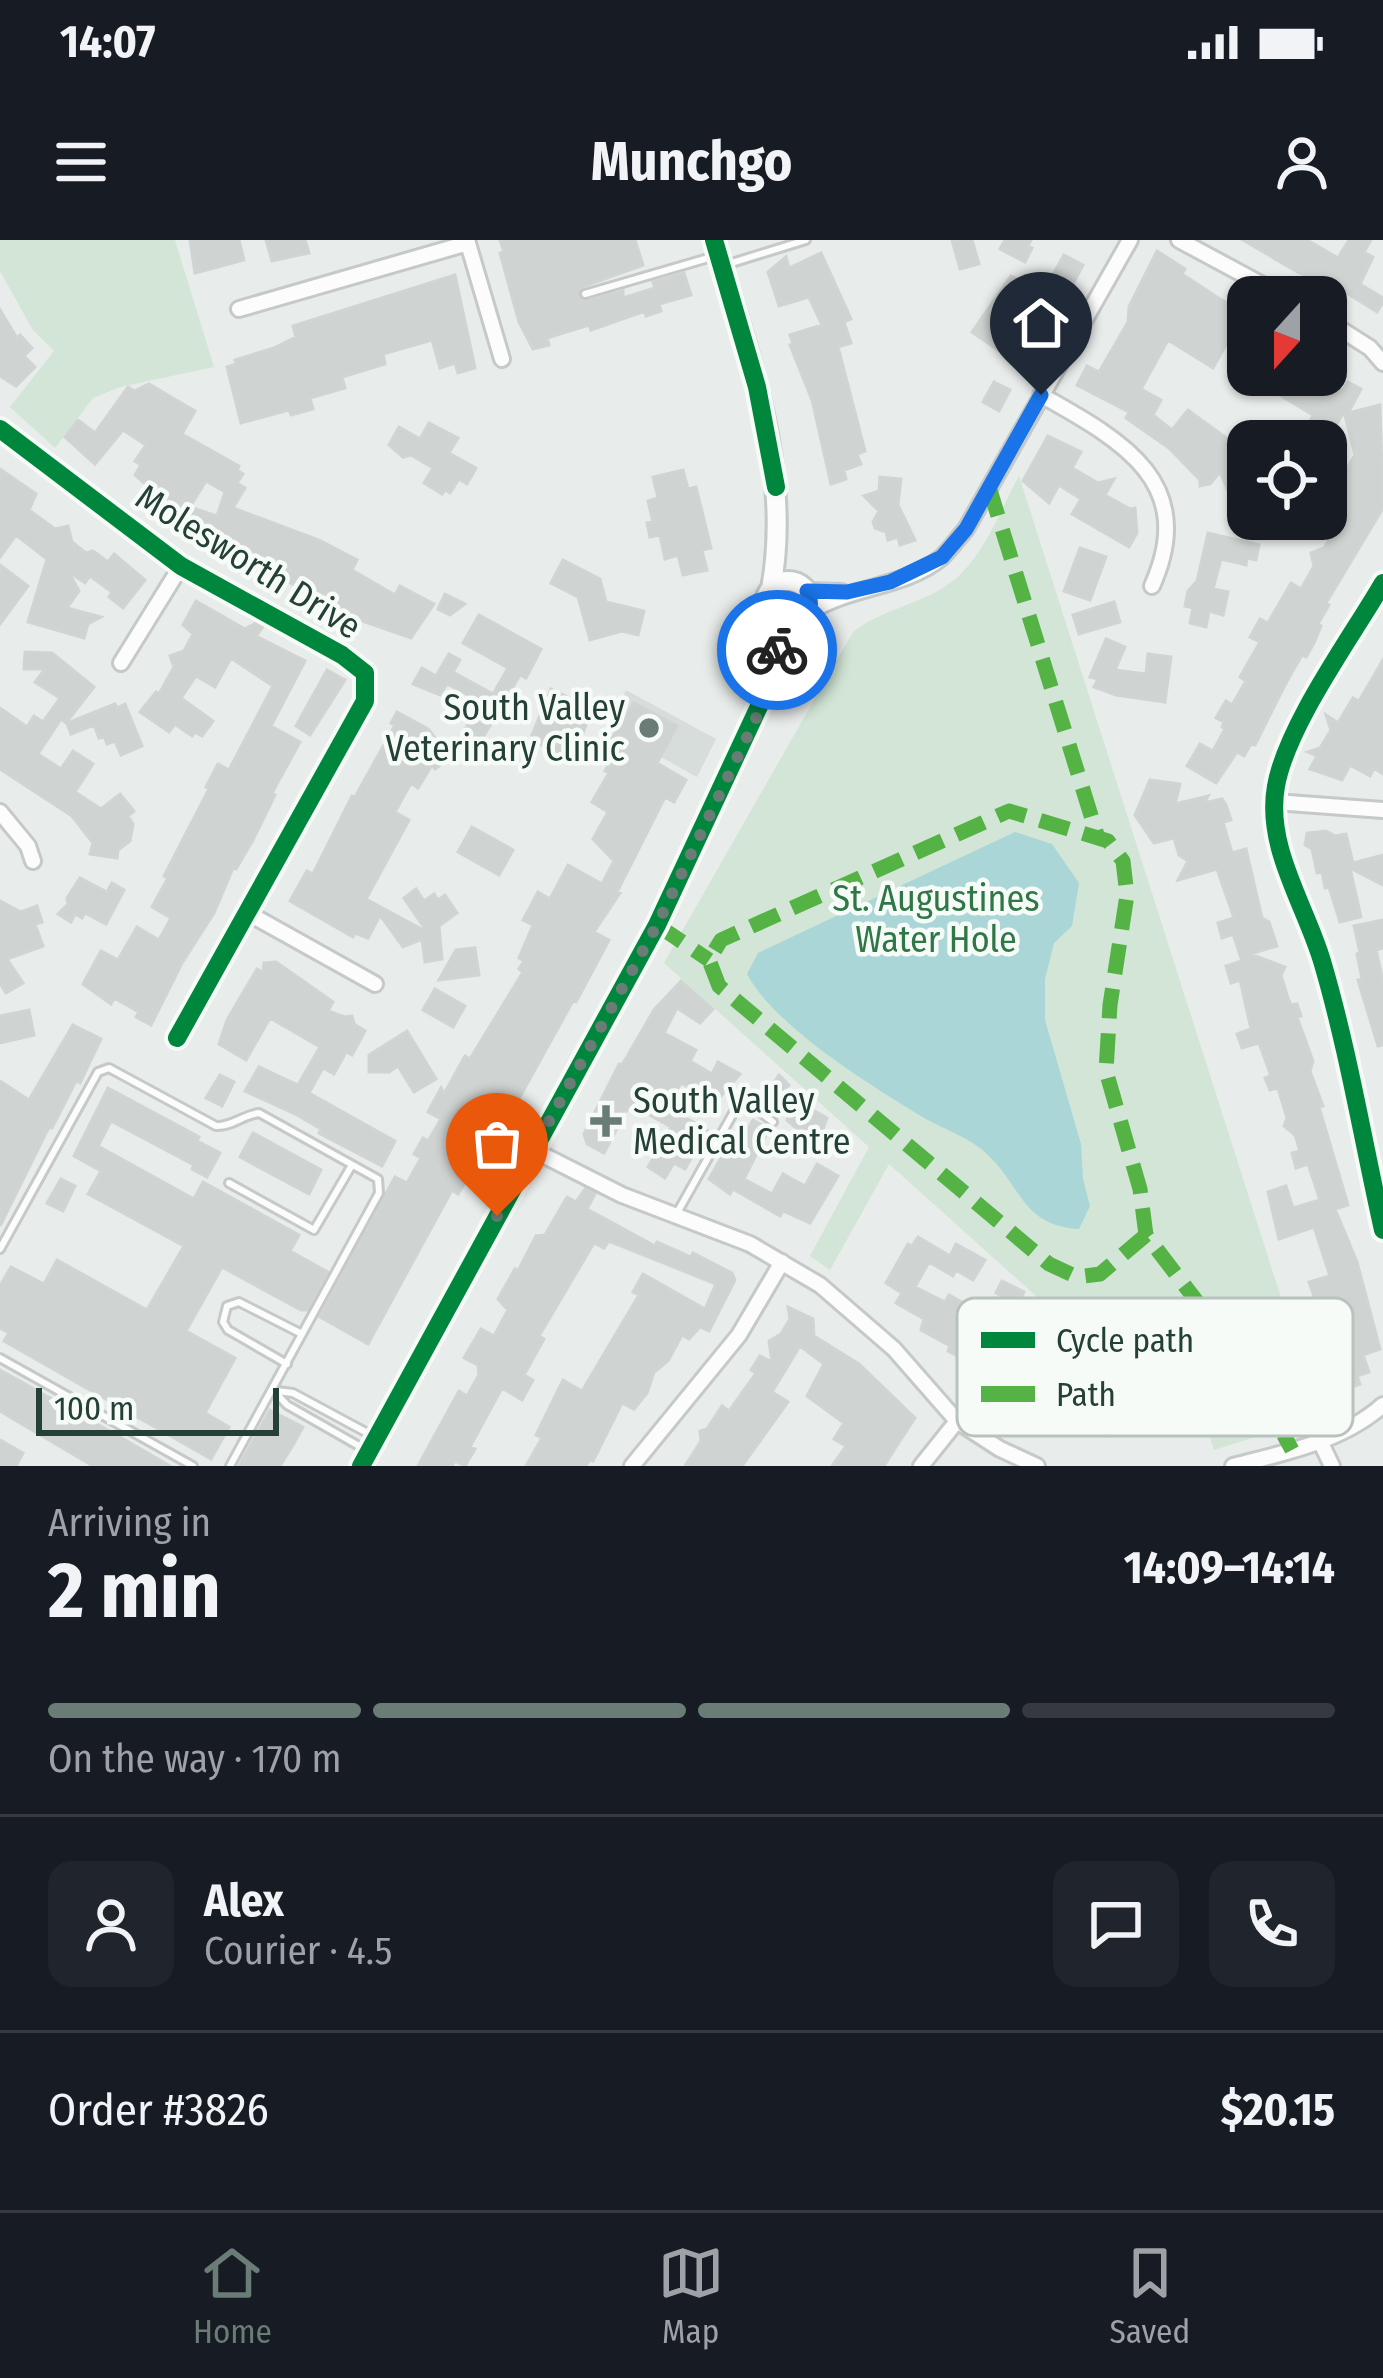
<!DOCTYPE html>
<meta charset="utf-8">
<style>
body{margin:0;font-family:"Fira Sans Condensed",sans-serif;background:#20242c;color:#f1f3f6;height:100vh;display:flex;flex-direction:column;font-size:45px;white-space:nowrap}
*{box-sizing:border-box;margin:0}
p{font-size:39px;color:#9ea1a6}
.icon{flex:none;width:66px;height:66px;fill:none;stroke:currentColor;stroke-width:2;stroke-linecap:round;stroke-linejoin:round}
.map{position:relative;height:1226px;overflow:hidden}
.details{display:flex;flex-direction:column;background:#171b24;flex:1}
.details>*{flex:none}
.needle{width:78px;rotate:201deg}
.controls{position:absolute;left:1227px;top:36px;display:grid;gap:24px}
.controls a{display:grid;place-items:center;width:120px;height:120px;border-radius:24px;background:#171b24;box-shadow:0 3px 9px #0004;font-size:60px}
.scale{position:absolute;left:36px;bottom:30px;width:243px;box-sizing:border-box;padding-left:12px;border:6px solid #254037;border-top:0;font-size:33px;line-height:42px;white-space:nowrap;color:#254037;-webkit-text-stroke:9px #f7fbf8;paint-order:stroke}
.pin{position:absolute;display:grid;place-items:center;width:102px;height:102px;color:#fff;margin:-123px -51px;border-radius:50% 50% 50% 0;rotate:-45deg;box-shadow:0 0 12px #0007}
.pin .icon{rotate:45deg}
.courier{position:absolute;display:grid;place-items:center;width:120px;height:120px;margin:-60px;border:9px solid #1a73e8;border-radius:50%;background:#fff;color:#222;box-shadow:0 3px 15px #0007}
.overview em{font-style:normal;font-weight:700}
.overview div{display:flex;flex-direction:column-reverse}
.overview{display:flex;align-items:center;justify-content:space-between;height:204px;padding:0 48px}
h1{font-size:78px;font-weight:700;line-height:90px}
.bar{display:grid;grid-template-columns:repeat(4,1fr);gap:18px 12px;align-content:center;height:144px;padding:0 48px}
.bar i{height:15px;border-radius:9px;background:#363941}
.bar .current{background:#697c76}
.bar p{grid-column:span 4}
.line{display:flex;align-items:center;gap:30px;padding:0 48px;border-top:3px solid #363941}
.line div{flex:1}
.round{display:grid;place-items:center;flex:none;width:126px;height:126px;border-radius:24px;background:#20242c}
.status{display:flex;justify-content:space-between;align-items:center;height:84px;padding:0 60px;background:#171b24;direction:ltr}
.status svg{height:33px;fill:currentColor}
header{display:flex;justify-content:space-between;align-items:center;height:156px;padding:0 48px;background:#171b24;font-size:54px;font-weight:700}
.tab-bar{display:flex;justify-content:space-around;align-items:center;height:168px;border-top:3px solid #363941;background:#171b24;font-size:33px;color:#9ea1a6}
.tab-bar a{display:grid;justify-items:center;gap:6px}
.tab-bar .current{color:#697c76}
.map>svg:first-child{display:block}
.built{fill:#d6ddda}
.green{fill:#d2e5d6}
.water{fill:#aad6d8}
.building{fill:#cfd3d1;stroke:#d0d5d3;stroke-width:3;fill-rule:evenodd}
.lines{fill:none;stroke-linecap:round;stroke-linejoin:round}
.lane-casing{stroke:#c5c9c7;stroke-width:12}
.street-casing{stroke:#c5c9c7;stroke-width:20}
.secondary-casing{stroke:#c3cac7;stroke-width:24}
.lane{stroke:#fcfcfc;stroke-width:6}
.street{stroke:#fcfcfc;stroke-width:14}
.secondary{stroke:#fcfcfc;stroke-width:18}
.quiet{stroke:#55b346;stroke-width:15;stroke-dasharray:30 15;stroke-linecap:butt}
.cycleway-casing{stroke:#f7fbf8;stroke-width:26}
.cycleway{stroke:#00873e;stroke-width:18}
.done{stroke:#697c76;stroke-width:12;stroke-dasharray:0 21.6}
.route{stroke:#1a73e8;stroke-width:15}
.poi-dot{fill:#697c76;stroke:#f7fbf8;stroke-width:4.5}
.labels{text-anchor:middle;stroke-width:9;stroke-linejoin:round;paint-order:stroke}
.street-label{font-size:36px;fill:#254037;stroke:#f7fbf8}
.poi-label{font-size:36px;fill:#254037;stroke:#f7fbf8;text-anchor:end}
.park-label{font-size:36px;fill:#2f7746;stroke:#f7fbf8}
.key{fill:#f7fbf8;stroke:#b8c3be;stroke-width:3}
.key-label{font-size:33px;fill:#254037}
</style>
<div class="status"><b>14:07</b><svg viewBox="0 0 49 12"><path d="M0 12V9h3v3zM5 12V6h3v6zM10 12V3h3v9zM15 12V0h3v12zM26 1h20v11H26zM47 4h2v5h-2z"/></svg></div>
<header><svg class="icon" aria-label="menu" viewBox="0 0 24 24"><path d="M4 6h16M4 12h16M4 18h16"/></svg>Munchgo<svg class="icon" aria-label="person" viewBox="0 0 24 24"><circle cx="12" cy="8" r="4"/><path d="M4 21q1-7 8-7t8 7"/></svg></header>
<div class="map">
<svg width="1383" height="1226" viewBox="0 0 1383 1226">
<rect width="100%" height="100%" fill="#e8ecea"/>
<path class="built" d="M626,450L716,499L697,537L609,488Z"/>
<path class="green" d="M0,0H175L214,127L120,147L93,158L55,208L10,167L54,111L33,90L0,31Z
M1019,236L1319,1177L1214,1210L1177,1093L1056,1074L889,924L830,1030L810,1016L869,907L664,723L853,392C883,368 925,364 954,340C984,316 1001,269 1019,236Z"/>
<path class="water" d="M1015,592L1052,604L1079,643L1072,686L1054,703L1045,739V780L1081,904L1083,939L1090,966L1079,989C1023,985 1023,950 990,917C975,900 946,890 926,879C873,847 775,787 747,734L758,713Z"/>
<path class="building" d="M190,0H239L244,20L195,33Z
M266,0H305L309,13L272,21Z
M500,0H635L643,25L582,47L579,58L587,61L623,51V58L655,48L653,42L684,33L691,55L659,64L661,71L646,76L645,71L591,90L589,85L547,98L549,105L533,109L519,82L500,13L504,12Z
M952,0H972L979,24L960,29Z
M1005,0H1031L1028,6L1032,8L1025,22L1000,9Z
M1243,0H1307L1338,18L1349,0H1371L1364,12L1373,17L1360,44L1383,58V62L1377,72L1315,33L1313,38L1299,33Z
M1157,11L1185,29L1182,34L1220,59L1236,67L1248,63L1243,76L1248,79V99L1240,95L1234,106L1227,103L1213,128L1168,100L1141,149L1161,160L1153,175L1172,190L1188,170L1240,208L1232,218L1241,241L1248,238V270L1238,274L1220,232L1210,244L1200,246V240L1169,208L1126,178L1129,172L1077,145L1087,126L1099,132L1128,82L1129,67Z
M821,13L851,79L844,82L851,103L838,107L865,211L857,214L861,224L844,230L846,239L831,244L812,160L790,105L793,104L790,95L822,85L809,57L779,66L768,32L786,17L789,28Z
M1064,15L1083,25L1069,51L1065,49L1023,127L972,92L1011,36L1042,54Z
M455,35L475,128L458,133L455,123L440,128L432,100L383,114L385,124L342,137L345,148L310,158L313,169L291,175L289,170L241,183L227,127L236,124L235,120L274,108L296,97L293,86Z
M0,70L17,98L20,95L32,108L24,116L35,127L16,146L0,136Z
M1247,135H1321L1316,143L1332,152L1344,149L1348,142L1361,149L1348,173L1380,165L1383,268L1326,363L1329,365L1318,384L1321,386L1314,403L1306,417L1302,415L1286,443L1255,505L1251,504L1244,516L1237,512L1216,543L1187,526L1200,504L1213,511L1225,489L1222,487L1224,482L1216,478L1226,461L1232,465L1246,441L1240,437L1260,402L1250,397L1260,379L1268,383L1291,343L1301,349L1314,326L1311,313L1324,308L1334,291L1324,286L1326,264L1355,215L1344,172L1327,200L1310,190L1316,181L1311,179L1313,175Z
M994,142L1010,150L999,171L983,162Z
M149,144L195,171L182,194L239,226L237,230L243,234L237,243L245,248L233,268L319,300L357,320L352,330L395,355L400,346L434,364L411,398L357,379L285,340L250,330L246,320L225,312L227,306L192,294L196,283L148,256L152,250L135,235L141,225L135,221L146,205L123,190L95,224L65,197L78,180L95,193L128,147L134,151ZM206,241L225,252L217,276L190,267Z
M429,183L458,198L449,213L476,228L467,244L459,239L450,253L445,250L442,254L424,243L433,228L411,215L403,217L389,205L399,187L420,199Z
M1048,196L1081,212L1072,228L1098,243L1114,239L1105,255L1130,269L1135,268L1137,293L1129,307L1072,274L1081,259L1059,245L1049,263L1023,241Z
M0,229L36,254L29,270L55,289L68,286L72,302L86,313L93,311L108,322L114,314L145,340L123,368L109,357L112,352L90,336L85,343L68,331L79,351L67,368L101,377L88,384L84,398L28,382L47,319L16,295L0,317Z
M683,230L688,249L696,247L711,308L702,310L707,330L683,335L678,315L665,319L660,295L650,297L647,283L653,282L648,261L658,258L653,237Z
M880,237L901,239L898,265L915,300L900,305L898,297L888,300L886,292L875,288L873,282L879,271L864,256L879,251Z
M1208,293L1259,305L1256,320L1247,318L1246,325L1221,319L1213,349L1228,352L1223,375L1209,371L1206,387L1190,383L1193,368L1185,366L1188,351L1197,341Z
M1080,308L1106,317L1090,360L1064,351Z
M563,320L600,339L606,362L644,371L638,395L622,391L590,400L578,357L551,343Z
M0,325L28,346L0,384Z
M445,354L465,364L450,375L438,369Z
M196,361L245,389L258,382L264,385L256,396L305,421L271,486L300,502L272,553L275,555L253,600L236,629L233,628L214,673L182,723L151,785L136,777L139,772L114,758L111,764L83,744L101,711L118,720L137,687L159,700L171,678L152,667L168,638L164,636L209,549L206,547L218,524L229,530L273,446L231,418L215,447L196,436L181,458L213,481L202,496L195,492L192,496L175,484L169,492L140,472L156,452L159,454L174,427L170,416L184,411L193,394L183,385Z
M1114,362L1120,382L1079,394L1073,375Z
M479,375L541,409L526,438L520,435L479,504L462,495L481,462L447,444L440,455L413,444L422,428L436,436L449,414L460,420L453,432L493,454L508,428L463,403Z
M1106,399L1125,407L1115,430L1146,434L1148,414L1171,417L1165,462L1116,455L1094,447L1098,439L1090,437Z
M25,412L52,413L94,447L66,483L61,479L38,514L61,529L73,511L93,524L75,552L101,569L120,554L134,571L128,576L133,584L130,601L118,610L117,618L90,614L93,603L72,576L0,529V468L27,487L34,476L43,482L60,458L35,442L45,429H24Z
M1383,420V534L1374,528L1370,536L1350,525L1342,540L1310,529L1317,516L1308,512L1320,508L1331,490L1326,475L1338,483L1353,458L1359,461Z
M327,430L345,440L310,495L296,486Z
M551,449L592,469L575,514L566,516L540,504L542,500L532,495Z
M634,463L677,486L657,523L686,540L674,562L665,557L617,652L620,653L594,692L609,700L576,762L573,761L512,871L508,869L458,954L452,950L368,1104L320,1077L395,937L407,943L421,918L414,914L423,898L428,901L441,879L428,872L441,848L444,854L465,816L470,819L523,732L519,729L524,721L519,718L533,685L523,680L538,652L550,659L568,625L602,644L614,621L593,599L608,572L592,562L609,533L605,531L608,526L598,520Z
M115,464L117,468L125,464L142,506L121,515L115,501L107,504L104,496L99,498L94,485L71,494L67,483Z
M397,472L428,489L446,512L442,515L446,521L435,529L432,525L418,548L411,543L395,572L409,580L366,659L427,692L404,658L416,649L424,661L434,654L438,660L445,655L457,673L439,686L442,719L425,722L422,699L403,707L380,675L368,698L355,693L353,697L290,661L307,631L313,634L352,556L355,557L395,485L391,483Z
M1150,540L1180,544L1175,564L1208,556L1204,563L1222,559L1226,565L1231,580L1223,582L1232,613L1246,609L1262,678L1269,682L1277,706L1250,714L1285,727L1281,735L1287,755L1291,765L1297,764L1301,776L1297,777L1313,821L1310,831L1323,866L1319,867L1348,965L1335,969L1357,1022L1380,1109L1363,1115L1369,1132L1357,1136L1360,1144L1346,1149L1348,1156L1334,1161L1311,1086L1328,1081L1321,1057L1315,1059L1309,1042L1330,1036L1314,987L1279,999L1268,952L1286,946L1293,968L1320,960L1308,924L1296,928L1292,913L1300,911L1295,895L1284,886L1287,878L1278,848L1270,850L1265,838L1271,836L1259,803L1242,808L1237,794L1251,789L1240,740L1231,743L1226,726L1242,721L1233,694L1222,698L1218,683L1234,678L1217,629L1178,640L1188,621L1179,615L1174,598L1154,603L1135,575Z
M472,587L513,610L499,635L458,612Z
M1326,591L1335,596L1346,594L1353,623L1383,615V645L1350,628L1361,677L1340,682L1329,647L1325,648L1322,632L1317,633L1312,609L1305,605L1307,593Z
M80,638L107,652L112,643L124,650L106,684L85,673L82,678L75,674L71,682L58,674L68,664L67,658Z
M0,661L21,672L37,666L42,682L35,684L43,706L7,719L23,743L6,753L0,743Z
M1383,680V708L1376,710L1383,741V805L1378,806L1358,740L1362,739L1357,714L1360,713L1354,686Z
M475,708L479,735L439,740L456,710Z
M276,722L333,762L328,771L345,777L352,776L354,784L365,791L352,815L346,812L334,834L323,828L309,853L395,901L382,926L319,893L321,889L297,875L245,851L259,827L298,845L320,807L270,778L246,820L219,804L227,780L257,729L263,732L264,723Z
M681,741L713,769L700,783L677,768L664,793L696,810L690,821L712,834L718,822L740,834L721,856L709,849L705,856L681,843L668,867L713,894L701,901L685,929L674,923L665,938L648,927L671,887L630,864L604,913L587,904L584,894L619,824L622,825L654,770Z
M435,749L465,766L453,787L423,770Z
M29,770L34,795L0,803V776Z
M73,785L101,799L80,843L76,841L52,888L49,887L0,986V841L29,860Z
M407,791L436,839L414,852L398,826L389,832H369V815Z
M220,835L234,842L222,866L206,858Z
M779,835L789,845L767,868L760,862Z
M108,848L199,897L197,901L220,913L207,937L192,929L194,925L111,881L98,906L194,959L203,942L299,995L290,1011L328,1032L307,1070H301L222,1027L186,1091L235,1118L205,1173L229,1187L211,1219L4,1101L9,1093L0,1088V1046L11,1027L44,1044L57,1020L147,1070L184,1006L88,954L101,931L74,916Z
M795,860L827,878L821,895L805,889L803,894L787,880Z
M753,880L769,889L744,939L772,954L783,934L805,946L817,924L838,936L810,983L783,971L780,976L733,949L730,954L709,939L738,888L746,892Z
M253,893L321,930L309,954L240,917Z
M61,939L75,946L63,971L47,963Z
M585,949L595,954L587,969L655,1006L657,1002L691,1017L693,1013L732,1033L735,1040L709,1091L700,1087L689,1099L682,1095L668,1121L654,1132L647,1153L634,1169L622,1163L593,1221L590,1219L586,1226H526L542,1198L536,1195L563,1140L582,1151L639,1055L633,1052L643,1034L705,1069L716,1044L609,1001L604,1008L594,1003L539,1096L544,1099L524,1135L533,1140L522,1160L502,1148L470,1207L475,1209L465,1226L455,1221L452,1226H418L459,1151L467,1156L479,1135L478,1125L464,1118L481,1089L494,1096L508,1070L498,1059L515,1029L518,1031L536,996L545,995L567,957L576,962Z
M918,997L950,1016L956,1004L985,1020L973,1040L956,1030L953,1036L929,1022L915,1047L945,1062L949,1055L1002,1084L985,1116L1009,1127L1023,1104L1040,1112L1036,1120L1071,1127L1067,1149L1096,1126H1113L1112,1154L1164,1155L1160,1116L1131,1119L1128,1096L1159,1090L1177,1093L1185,1120L1180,1121L1186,1170L1182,1171L1183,1180L1167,1182L1166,1175L1137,1174V1186H1110V1196L1096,1195V1187H1073L1074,1168L1050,1163L1066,1150L1030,1142L1022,1159L1003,1149L990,1152L989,1146L965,1135L971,1123L948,1111L950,1106L921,1090L924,1079L896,1063L902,1053L886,1043L908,1004L912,1006Z
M1002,1041L1024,1052L1017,1066L996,1053Z
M788,1067L813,1079L814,1096L859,1124L915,1178L896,1207L884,1226H832L846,1206L834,1199L844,1183L807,1156L824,1124L800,1106L772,1152L788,1162L742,1226H685L701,1201L700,1191L707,1189L722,1166L729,1171L756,1133L751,1130L760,1116L772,1122L769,1101L781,1094L790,1079Z
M0,1130L122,1198L170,1226H93L0,1171Z
M270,1170L303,1187L293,1205L280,1226H239Z
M0,1200L23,1213L16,1226H0Z"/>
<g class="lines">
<g class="lane-casing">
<path id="lane" d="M725,25L806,0
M585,54L715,16
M229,943L314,990L352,925
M677,973L740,861H746L773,882
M0,1009L98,832L109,828L216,886C231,887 243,875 259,873L378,939L379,953L230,1226
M0,1118L193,1226
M287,1124L228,1090L223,1082L227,1066L239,1062L302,1094
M273,1150L287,1165L366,1210
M277,1151L293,1153L373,1196"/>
</g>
<g class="street-casing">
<path id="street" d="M467,0L502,119
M1179,0L1285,57
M239,69L468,3
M1326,80L1370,108L1383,123
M1041,155C1121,200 1199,242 1152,346
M0,189L181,326L342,415L365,433V461L177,798
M1383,343C1351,398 1287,485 1276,546C1265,607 1305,664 1322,721C1348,809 1363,901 1383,990
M807,351L842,352
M810,372C850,346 904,348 941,318C950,310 958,298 966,289L1130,0
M121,423L181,326
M1275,562L1383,570
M0,572L28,606L33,621
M246,672L375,744
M533,910L622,955L750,1004L820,1045L894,1109L957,1181L1000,1209L1037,1226
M1320,1201L1332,1226
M632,1226L739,1095L782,1022
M921,1226L957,1181
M1233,1226C1284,1213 1343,1201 1383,1165"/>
</g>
<g class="secondary-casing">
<path id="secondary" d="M714,0C748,113 793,230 771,349
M765 364a23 23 0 1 1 46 0a23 23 0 1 1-46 0Z
M361,1226L657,685L797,385"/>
</g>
<use href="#lane" class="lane"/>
<use href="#street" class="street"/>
<use href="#secondary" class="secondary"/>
<path class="quiet" d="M989,247L1098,598
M657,685L709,720
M1146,995L1100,1034L1077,1037L1049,1024L719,746L709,720L721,700L1009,571L1108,601L1123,621L1127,655L1110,765L1106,831L1140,949L1146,995L1247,1127L1292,1210"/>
<g class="cycleway-casing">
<path id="cycleway" d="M714,0L757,147L776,247
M0,189L181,326L342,415L365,433V461L177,798
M1383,343C1351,398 1287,485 1276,546C1265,607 1305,664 1322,721C1348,809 1363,901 1383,990
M361,1226L657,685L797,385"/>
</g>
<use href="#cycleway" class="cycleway"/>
</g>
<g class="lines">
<path class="done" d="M497,976L657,685L771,447L777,410"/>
<path class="route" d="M777,410L775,382L792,386C808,380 815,367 807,351L847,352L890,342L942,317L966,289L1041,155"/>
</g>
<g class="poi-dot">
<circle cx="649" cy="488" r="12"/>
<path d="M600 863h12v12h12v12h-12v12h-12v-12h-12v-12h12z"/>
</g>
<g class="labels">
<g class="street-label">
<text transform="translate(249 321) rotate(32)" y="13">Molesworth Drive</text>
</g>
<g class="poi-label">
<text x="625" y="480">South Valley<tspan x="625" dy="41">Veterinary Clinic</tspan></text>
<text x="633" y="873" text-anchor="start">South Valley<tspan x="633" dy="41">Medical Centre</tspan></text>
</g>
<g class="park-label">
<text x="936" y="671">St. Augustines<tspan x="936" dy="41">Water Hole</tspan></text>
</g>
</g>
<rect x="957" y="1058" width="396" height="138" rx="18" class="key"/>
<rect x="981" y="1092" width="54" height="16" fill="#00873e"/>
<rect x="981" y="1146" width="54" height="16" fill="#55b346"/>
<g class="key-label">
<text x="1056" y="1112">Cycle path</text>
<text x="1056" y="1166">Path</text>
</g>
</svg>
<div class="controls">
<a><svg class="needle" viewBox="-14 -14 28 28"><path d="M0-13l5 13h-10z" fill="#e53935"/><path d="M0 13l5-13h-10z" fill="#9ea1a6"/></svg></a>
<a><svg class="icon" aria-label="locate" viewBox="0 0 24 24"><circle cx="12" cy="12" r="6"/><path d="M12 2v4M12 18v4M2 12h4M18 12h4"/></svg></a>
</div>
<div class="scale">100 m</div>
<div class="pin" style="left:497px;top:976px;background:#ea580c"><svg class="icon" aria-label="bag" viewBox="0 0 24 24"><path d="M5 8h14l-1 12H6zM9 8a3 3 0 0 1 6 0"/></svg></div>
<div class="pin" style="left:1041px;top:155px;background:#1f2937"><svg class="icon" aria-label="home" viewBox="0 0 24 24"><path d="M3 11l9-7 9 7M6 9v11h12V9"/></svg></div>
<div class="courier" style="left:777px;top:410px"><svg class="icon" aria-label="bike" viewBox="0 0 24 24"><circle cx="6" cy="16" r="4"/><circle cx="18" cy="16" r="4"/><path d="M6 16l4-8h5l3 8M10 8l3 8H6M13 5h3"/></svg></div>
</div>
<section class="details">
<div class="overview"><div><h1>2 min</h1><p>Arriving in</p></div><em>14:09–14:14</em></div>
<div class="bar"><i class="current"></i><i class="current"></i><i class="current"></i><i></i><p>On the way · 170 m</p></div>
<div class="line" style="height:216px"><a class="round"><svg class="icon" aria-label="person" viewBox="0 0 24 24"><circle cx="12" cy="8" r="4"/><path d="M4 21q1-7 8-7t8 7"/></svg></a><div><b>Alex</b><p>Courier · 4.5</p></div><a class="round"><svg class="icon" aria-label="chat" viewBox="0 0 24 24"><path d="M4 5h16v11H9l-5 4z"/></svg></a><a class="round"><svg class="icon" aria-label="phone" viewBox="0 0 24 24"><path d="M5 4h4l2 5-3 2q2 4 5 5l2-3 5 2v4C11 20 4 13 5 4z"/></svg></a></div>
<div class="line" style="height:156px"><div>Order #3826</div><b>$20.15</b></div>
</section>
<nav class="tab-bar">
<a class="current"><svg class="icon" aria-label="home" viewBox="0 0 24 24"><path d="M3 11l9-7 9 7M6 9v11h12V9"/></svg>Home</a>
<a><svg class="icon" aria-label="map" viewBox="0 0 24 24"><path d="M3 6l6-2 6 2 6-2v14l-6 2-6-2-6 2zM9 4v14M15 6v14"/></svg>Map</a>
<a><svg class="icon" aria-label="saved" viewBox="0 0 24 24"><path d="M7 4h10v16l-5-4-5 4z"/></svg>Saved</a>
</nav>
